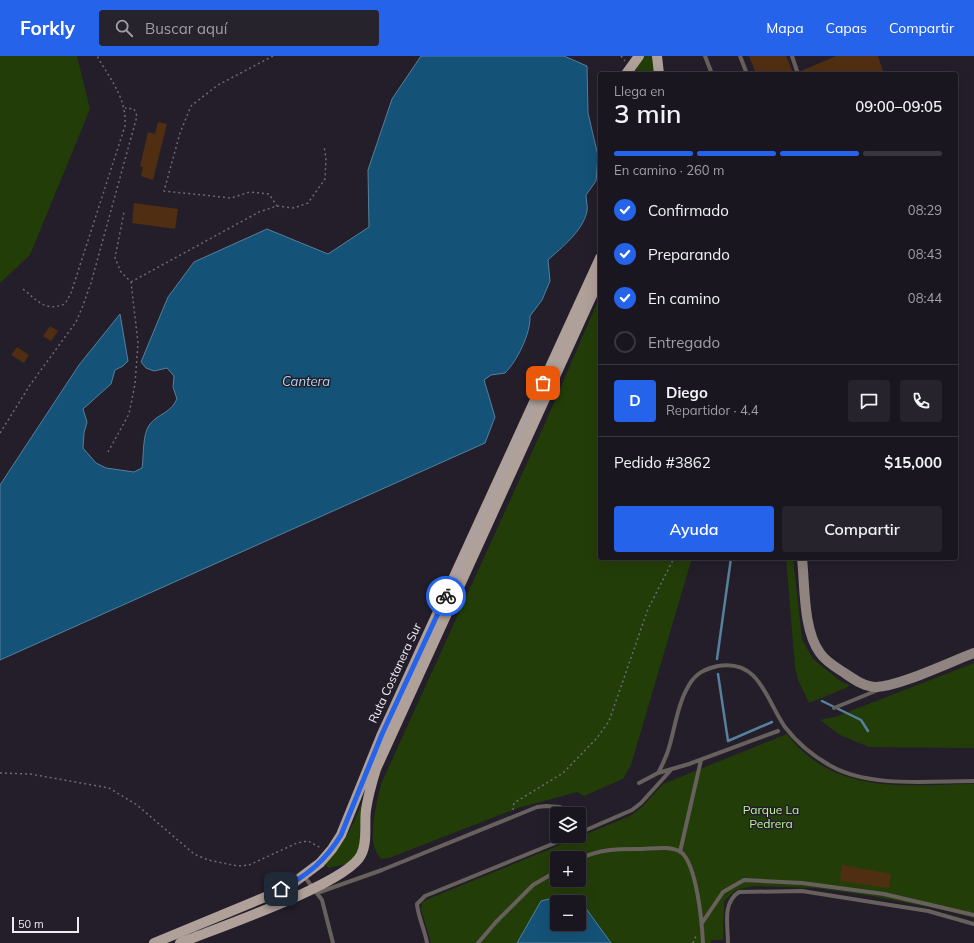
<!DOCTYPE html>
<html lang="es">
<meta charset="utf-8">
<style>
body{margin:0;font-family:Mulish,sans-serif;background:#27232d;color:#f1f3f6;height:100vh;display:flex;flex-direction:column;font-size:15px;white-space:nowrap}
*{box-sizing:border-box;margin:0}
p{font-size:13px;color:#9f9fa5}
.icon{flex:none;width:22px;height:22px;fill:none;stroke:currentColor;stroke-width:2;stroke-linecap:round;stroke-linejoin:round}
.map{position:relative;flex:1;overflow:hidden}
.drawer{position:absolute;left:598px;top:16px;width:360px;height:488px;display:flex;flex-direction:column;background:#1a1620;border-radius:4px;box-shadow:0 4px 16px #0002,0 0 0 1px #38353e}
.drawer>*{flex:none}
.controls{position:absolute;left:550px;top:751px;display:grid;gap:8px}
.controls a{display:grid;place-items:center;width:36px;height:36px;border-radius:4px;background:#1a1620;box-shadow:0 4px 16px #0002,0 0 0 1px #38353e;font-size:20px}
.scale{position:absolute;left:12px;bottom:10px;width:67px;box-sizing:border-box;padding-left:4px;border:2px solid #eeebf3;border-top:0;font-size:11px;line-height:14px;white-space:nowrap;color:#eeebf3;-webkit-text-stroke:3px #231e2a;paint-order:stroke}
.pin{position:absolute;display:grid;place-items:center;width:34px;height:34px;color:#fff;margin:-17px;border-radius:8px;box-shadow:0 2px 6px #0006}
.courier{position:absolute;display:grid;place-items:center;width:40px;height:40px;margin:-20px;border:3px solid #2563eb;border-radius:50%;background:#fff;color:#222;box-shadow:0 1px 5px #0007}
.head em{font-style:normal;font-weight:600}
.head div{display:flex;flex-direction:column-reverse}
.head{display:flex;align-items:center;justify-content:space-between;height:68px;padding:0 16px}
h1{font-size:26px;font-weight:600;line-height:30px}
.bar{display:grid;grid-template-columns:repeat(4,1fr);gap:6px 4px;align-content:center;height:48px;padding:0 16px}
.bar i{height:5px;border-radius:3px;background:#38353e}
.bar .current{background:#2563eb}
.bar p{grid-column:span 4}
.line{display:flex;align-items:center;gap:10px;padding:0 16px;border-top:1px solid #38353e}
.line div{flex:1}
.round{display:grid;place-items:center;flex:none;width:42px;height:42px;border-radius:4px;background:#27232d}
ol{padding:0 16px;list-style:none}
li{display:flex;align-items:center;gap:12px;height:44px}
li p{margin-inline-start:auto}
li .icon{padding:4px;border-radius:50%;background:#2563eb;color:#fff;stroke-width:4}
li:last-child{color:#9f9fa5}
li i{width:22px;height:22px;border:2px solid #38353e;border-radius:50%}
.action{display:flex;gap:8px;margin-top:auto;padding:8px 16px}
.action a{flex:1;height:46px;border-radius:4px;background:#2563eb;color:#fff;font-size:16px;font-weight:600;line-height:46px;text-align:center}
.action a+a{background:#27232d;color:#f1f3f6}
header{display:flex;align-items:center;gap:24px;box-sizing:border-box;height:56px;padding:0 20px;background:#2563eb;color:#fff}
header strong{font-size:19px}
nav{display:flex;gap:22px;margin-inline-start:auto;font-size:14px}
.search{width:280px;height:36px;background:#27232d;display:flex;align-items:center;gap:10px;box-sizing:border-box;padding:0 14px;border-radius:4px;color:#9f9fa5;font-size:15px}
.map>svg:first-child{display:block}
.green{fill:#233d09;fill-rule:evenodd}
.water{fill:#155277;stroke:#56809c}
.lines{fill:none;stroke-linecap:round;stroke-linejoin:round}
.stream{stroke:#56809c;stroke-width:2.5}
.building{fill:#502e11}
.path{stroke:#6e6a75;stroke-width:1.5;stroke-dasharray:2 3;stroke-linecap:butt}
.lane{stroke:#67605d;stroke-width:4}
.secondary{stroke:#8f847f;stroke-width:10}
.primary{stroke:#afa099;stroke-width:10}
.done{stroke:#a7a3ad;stroke-width:4;stroke-dasharray:0 7.2}
.route{stroke:#2563eb;stroke-width:5}
.labels{text-anchor:middle;stroke-width:3;stroke-linejoin:round;paint-order:stroke}
.street-label{font-size:12px;fill:#eeebf3;stroke:#231e2a}
.park-label{font-size:12px;fill:#bdf594;stroke:#231e2a}
.water-label{font-size:13px;font-style:italic;fill:#b2d7f3;stroke:#231e2a}
</style>
<header>
<strong>Forkly</strong>
<div class="search"><svg class="icon" aria-label="search" viewBox="0 0 24 24"><circle cx="10" cy="10" r="6"/><path d="M15 15l6 6"/></svg>Buscar aquí</div>
<nav><a>Mapa</a><a>Capas</a><a>Compartir</a></nav>
</header>
<div class="map">
<svg width="974" height="887" viewBox="0 0 974 887">
<rect width="100%" height="100%" fill="#231e2a"/>
<path class="green" d="M0,0H77L90,53L30,199L0,227Z
M644,0H655L656,18L635,14Z
M600,211V216L376,708L363,768L358,800L346,808L328,812L325,807C354,782 364,738 377,702Z
M600,240V502H692L631,709L623,723L584,740L577,736L518,752L389,802L382,803C364,789 377,748 381,728L547,363Z
M786,502H793L802,583L813,603L843,627L849,628L848,631L809,647L798,624L795,611Z
M974,607V692L869,691L840,679L820,664L835,661Z
M787,678C834,740 906,729 974,728V862L943,854L872,840L816,832L753,830L736,834L724,845L723,884H711V887H431L421,853L422,847L426,844L630,760L642,751L663,728ZM557,802H579V824H557ZM557,846H579V868H557Z"/>
<path class="water" d="M421,0H564L587,10L588,57L598,100L596,125L586,139C586,144 588,151 587,155C583,175 562,191 548,204L550,225L542,244L530,260C531,277 517,305 505,317L491,319L484,324L495,361L485,387L0,604V429L79,309L120,258L128,305L123,310L115,314L111,328L83,353L87,366L84,377L83,392L96,407L106,412L134,416L142,412C144,400 142,378 150,368C159,357 170,358 177,343L173,331L174,320L167,312L154,315L146,312L141,306L168,241L194,206L267,173L328,198L369,171L368,114L392,43Z
M553,842L571,846H557V868H579V849L585,851L611,887H517L541,845Z"/>
<g class="lines">
<path class="stream" d="M717,603L731,502
M718,618L728,685L772,666
M822,645L861,664L868,675"/>
</g>
<path class="building" d="M749,0H786L794,18H756Z
M836,0H878L883,15L876,18H801V15Z
M158,66L167,68L153,124L141,120L143,111L140,110L148,76L155,78Z
M134,147L178,153L175,173L132,167Z
M50,270L58,275L51,285L43,280Z
M17,291L29,299L24,307L11,299Z
M842,809L891,818L889,832L840,825Z"/>
<g class="lines">
<path class="path" d="M273,0L218,29L191,50L180,77L164,135L231,142L250,136L269,138L277,150
M621,0L625,5
M131,226L259,156L277,150L294,152L308,147L325,123L326,102L324,90
M23,233C38,245 45,256 65,248L71,237L125,70C127,42 110,23 97,0
M0,377L30,329L76,266L82,252L91,227L137,60L134,53L125,52
M108,396L129,358L135,328L138,287L131,226L121,216L115,202L124,156
M0,717L30,718L109,732L137,749L194,798L208,804L238,810L249,809L297,787L308,785L321,792
M513,754L514,747L563,717L597,682L609,665L648,553L674,502
M693,887L696,880"/>
<path class="lane" d="M705,0L712,18
M740,0L747,18
M792,0L798,18
M834,652L878,634
M658,717C662,710 665,703 668,695C675,673 677,649 689,629C696,617 705,613 718,610C760,603 766,644 785,671C798,688 813,700 831,710C870,732 930,725 974,725
M639,727L658,717L689,708L778,675
M579,777L632,754L641,747L670,715
M680,796L701,704
M579,803C601,793 615,793 638,793C651,793 670,789 681,796C697,809 702,867 703,887
M304,820L322,844L333,887
M317,837L382,814L537,751L546,750L560,751
M702,867L723,836L744,824L802,827L884,838L974,859
M427,887C425,874 418,861 417,848L425,840L572,780
M478,887L496,866L533,829L557,815
M728,887C728,869 722,847 739,836L802,835L928,855L974,868"/>
<path class="secondary" d="M802,502C805,530 803,574 820,597C826,606 837,612 846,618C855,624 865,631 876,631C900,630 950,606 974,597"/>
<path class="primary" d="M657,0L659,18
M626,18L639,0
M154,887L270,839L296,825L320,807L332,793L341,779L382,678L600,202
M180,887C214,873 347,828 361,799C368,786 364,768 366,754C368,740 372,726 376,713L600,222"/>
</g>
<g class="lines">
<path class="done" d="M446,540L543,327"/>
<path class="route" d="M281,833C307,820 326,804 341,779L382,678L446,540"/>
</g>
<g class="labels">
<g class="street-label">
<text transform="translate(395 617) rotate(-65)" y="4">Ruta Costanera Sur</text>
</g>
<g class="park-label">
<text x="771" y="758">Parque La<tspan x="771" dy="14">Pedrera</tspan></text>
</g>
<g class="water-label">
<text x="306" y="330">Cantera</text>
</g>
</g>
</svg>
<div class="controls">
<a><svg class="icon" aria-label="layers" viewBox="0 0 24 24"><path d="M12 4l9 5-9 5-9-5zM3 14l9 5 9-5"/></svg></a>
<a>+</a>
<a>−</a>
</div>
<div class="scale">50 m</div>
<div class="pin" style="left:543px;top:327px;background:#ea580c"><svg class="icon" aria-label="bag" viewBox="0 0 24 24"><path d="M5 8h14l-1 12H6zM9 8a3 3 0 0 1 6 0"/></svg></div>
<div class="pin" style="left:281px;top:833px;background:#1f2937"><svg class="icon" aria-label="home" viewBox="0 0 24 24"><path d="M3 11l9-7 9 7M6 9v11h12V9"/></svg></div>
<div class="courier" style="left:446px;top:540px"><svg class="icon" aria-label="bike" viewBox="0 0 24 24"><circle cx="6" cy="16" r="4"/><circle cx="18" cy="16" r="4"/><path d="M6 16l4-8h5l3 8M10 8l3 8H6M13 5h3"/></svg></div>
<section class="drawer">
<div class="head"><div><h1>3 min</h1><p>Llega en</p></div><em>09:00–09:05</em></div>
<div class="bar"><i class="current"></i><i class="current"></i><i class="current"></i><i></i><p>En camino · 260 m</p></div>
<ol>
<li><svg class="icon" aria-label="check" viewBox="0 0 24 24"><path d="M5 12l5 5 9-10"/></svg>Confirmado<p>08:29</p></li>
<li><svg class="icon" aria-label="check" viewBox="0 0 24 24"><path d="M5 12l5 5 9-10"/></svg>Preparando<p>08:43</p></li>
<li><svg class="icon" aria-label="check" viewBox="0 0 24 24"><path d="M5 12l5 5 9-10"/></svg>En camino<p>08:44</p></li>
<li><i></i>Entregado</li>
</ol>
<div class="line" style="height:72px"><b class="round" style="background:#2563eb;color:#fff">D</b><div><b>Diego</b><p>Repartidor · 4.4</p></div><a class="round"><svg class="icon" aria-label="chat" viewBox="0 0 24 24"><path d="M4 5h16v11H9l-5 4z"/></svg></a><a class="round"><svg class="icon" aria-label="phone" viewBox="0 0 24 24"><path d="M5 4h4l2 5-3 2q2 4 5 5l2-3 5 2v4C11 20 4 13 5 4z"/></svg></a></div>
<div class="line" style="height:52px"><div>Pedido #3862</div><b>$15,000</b></div>
<div class="action"><a>Ayuda</a><a>Compartir</a></div>
</section>
</div>
